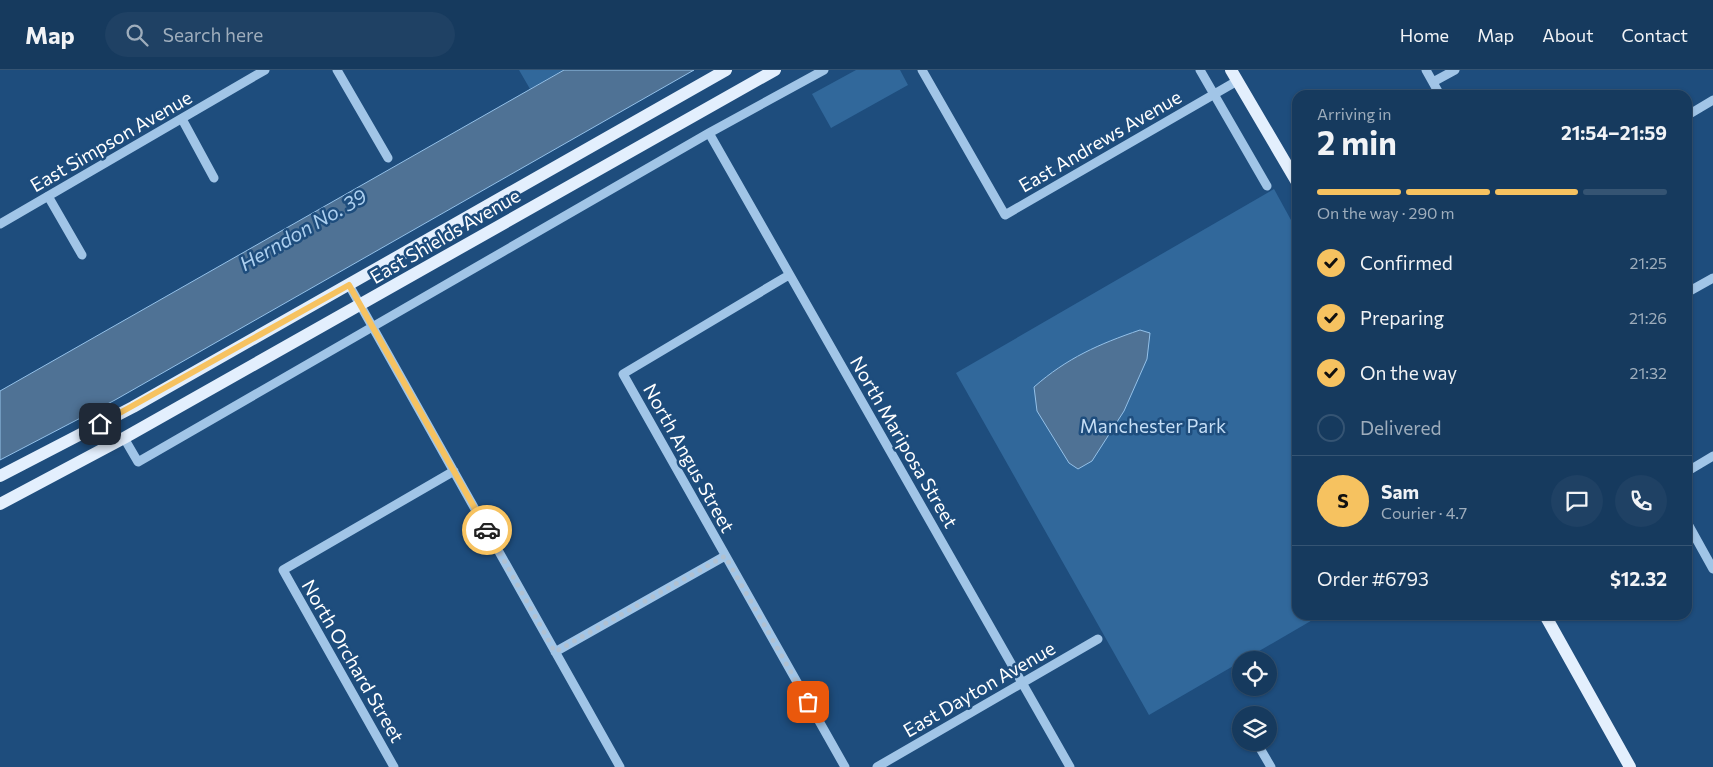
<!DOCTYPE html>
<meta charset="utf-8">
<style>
body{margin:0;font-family:Commissioner,sans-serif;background:#1f4164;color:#f1f3f6;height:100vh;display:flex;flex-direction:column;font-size:19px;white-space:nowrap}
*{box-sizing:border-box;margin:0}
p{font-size:16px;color:#9eadbc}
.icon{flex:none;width:28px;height:28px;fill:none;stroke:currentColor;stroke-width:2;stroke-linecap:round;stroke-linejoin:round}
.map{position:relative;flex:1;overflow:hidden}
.sheet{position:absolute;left:1292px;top:20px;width:400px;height:530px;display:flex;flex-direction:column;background:#163a5e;border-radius:15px;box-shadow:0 1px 4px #0004,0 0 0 1px #355473}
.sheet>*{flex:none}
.fabs{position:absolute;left:1232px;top:581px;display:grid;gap:10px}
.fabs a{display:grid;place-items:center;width:45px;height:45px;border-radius:50%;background:#163a5e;box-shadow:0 1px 4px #0004,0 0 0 1px #355473;font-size:25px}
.pin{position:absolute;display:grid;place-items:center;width:42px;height:42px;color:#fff;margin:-21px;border-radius:10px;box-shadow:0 2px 8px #0006}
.courier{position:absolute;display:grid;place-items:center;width:50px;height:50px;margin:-25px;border:4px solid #f6c260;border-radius:50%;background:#fff;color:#222;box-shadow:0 1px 6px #0007}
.headline em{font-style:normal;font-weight:700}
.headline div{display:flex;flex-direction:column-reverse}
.headline{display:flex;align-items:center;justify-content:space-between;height:85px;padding:0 25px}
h1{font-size:32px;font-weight:700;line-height:38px}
.bar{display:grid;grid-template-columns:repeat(4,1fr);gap:8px 5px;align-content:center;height:60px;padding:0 25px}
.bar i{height:6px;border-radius:4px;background:#355473}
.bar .on{background:#f6c260}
.bar p{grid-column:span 4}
.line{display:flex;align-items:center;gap:12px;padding:0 25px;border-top:1px solid #355473}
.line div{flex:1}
.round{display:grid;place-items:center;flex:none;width:52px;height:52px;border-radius:26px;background:#1f4164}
ol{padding:0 25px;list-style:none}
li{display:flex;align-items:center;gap:15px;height:55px}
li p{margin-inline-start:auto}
li .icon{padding:5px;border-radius:50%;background:#f6c260;color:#111;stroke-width:4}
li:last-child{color:#9eadbc}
li i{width:28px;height:28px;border:2px solid #355473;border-radius:50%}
header{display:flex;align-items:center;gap:30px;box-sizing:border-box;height:70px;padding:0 25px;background:#163a5e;border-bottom:1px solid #355473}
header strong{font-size:24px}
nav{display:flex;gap:28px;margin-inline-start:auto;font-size:18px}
.search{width:350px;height:45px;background:#1f4164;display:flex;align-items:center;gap:12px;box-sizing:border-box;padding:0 18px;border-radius:28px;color:#9eadbc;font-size:19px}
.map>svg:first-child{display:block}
.green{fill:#31689b}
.water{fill:#4f7295;stroke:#94c1e9}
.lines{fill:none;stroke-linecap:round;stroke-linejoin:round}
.minor{stroke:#a1c5e7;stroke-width:9}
.major{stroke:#e3effd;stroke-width:12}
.done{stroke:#b0c1d2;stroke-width:5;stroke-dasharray:0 9}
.route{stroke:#f6c260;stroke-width:6}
.labels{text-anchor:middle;stroke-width:5;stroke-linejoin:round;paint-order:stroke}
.street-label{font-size:19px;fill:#fff;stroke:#1e4d7d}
.park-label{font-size:19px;fill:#c5def6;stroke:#1e4d7d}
.water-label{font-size:20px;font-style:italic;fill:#accfef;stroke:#1e4d7d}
</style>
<header>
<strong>Map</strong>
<div class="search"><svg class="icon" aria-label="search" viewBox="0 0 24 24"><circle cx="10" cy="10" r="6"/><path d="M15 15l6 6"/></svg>Search here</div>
<nav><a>Home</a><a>Map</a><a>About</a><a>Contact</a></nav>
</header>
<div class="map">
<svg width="1713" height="697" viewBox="0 0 1713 697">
<rect width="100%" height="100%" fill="#1e4d7d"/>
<path class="green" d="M519,0H563L530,19Z
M856,0H900L908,15L831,58L812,24Z
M1274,119L1297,161L1298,545H1321L1149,645L956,303Z"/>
<path class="water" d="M564,0H694L115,330L0,390V321Z
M1140,260L1150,263L1147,289L1124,341L1092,391L1078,399L1069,393L1037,341L1034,317C1067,288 1099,274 1140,260Z"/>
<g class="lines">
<path class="minor" d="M337,0L388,88
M922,0L1005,145L1237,11
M1200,0L1267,116
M1426,0L1440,25
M1433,12L1455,0
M1688,45L1713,30
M182,49L214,108
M709,63L1070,697
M48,126L82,185
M0,154L265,0
M789,205L623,304L845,697
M349,215L620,697
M1688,222L1713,208
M124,368L138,392L709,63L824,0
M1688,401L1713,386
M1688,454L1713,499
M555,582L725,486
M1261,672V680L1271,697
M394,697L283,500L454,401
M877,697L1098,569"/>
<path class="major" d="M1231,0L1298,114
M0,406L133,337L726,0
M0,434L124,368L775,0
M1545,545L1630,697"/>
</g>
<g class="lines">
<path class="done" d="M487,460L555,582L725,486L808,632"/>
<path class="route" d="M100,354L349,215L487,460"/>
</g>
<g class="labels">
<g class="street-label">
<text transform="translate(111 71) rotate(-30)" y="7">East Simpson Avenue</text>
<text transform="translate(1100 71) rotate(-30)" y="7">East Andrews Avenue</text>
<text transform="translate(445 166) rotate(-30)" y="7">East Shields Avenue</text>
<text transform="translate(904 372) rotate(60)" y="7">North Mariposa Street</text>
<text transform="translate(689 388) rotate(61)" y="7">North Angus Street</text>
<text transform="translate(353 591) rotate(60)" y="7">North Orchard Street</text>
<text transform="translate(979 619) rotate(-30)" y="7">East Dayton Avenue</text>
</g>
<g class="park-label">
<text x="1153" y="363">Manchester Park</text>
</g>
<g class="water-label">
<text transform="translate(303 160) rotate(-30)" y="7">Herndon No. 39</text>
</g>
</g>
</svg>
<div class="fabs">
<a><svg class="icon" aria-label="locate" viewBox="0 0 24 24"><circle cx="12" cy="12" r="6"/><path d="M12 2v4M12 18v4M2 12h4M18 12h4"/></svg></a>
<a><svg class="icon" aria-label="layers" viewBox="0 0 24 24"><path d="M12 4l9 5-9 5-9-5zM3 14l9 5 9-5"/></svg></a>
</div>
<div class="pin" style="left:808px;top:632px;background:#ea580c"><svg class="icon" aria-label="bag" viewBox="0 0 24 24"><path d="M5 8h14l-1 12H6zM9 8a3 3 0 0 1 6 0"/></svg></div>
<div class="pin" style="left:100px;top:354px;background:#1f2937"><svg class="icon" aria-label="home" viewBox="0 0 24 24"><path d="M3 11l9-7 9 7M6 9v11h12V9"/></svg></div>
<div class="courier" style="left:487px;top:460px"><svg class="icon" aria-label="car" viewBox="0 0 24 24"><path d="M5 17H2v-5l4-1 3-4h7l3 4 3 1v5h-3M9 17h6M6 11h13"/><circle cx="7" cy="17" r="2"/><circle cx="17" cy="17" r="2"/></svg></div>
<section class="sheet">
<div class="headline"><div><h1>2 min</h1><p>Arriving in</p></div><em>21:54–21:59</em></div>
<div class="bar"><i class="on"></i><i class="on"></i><i class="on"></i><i></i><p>On the way · 290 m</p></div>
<ol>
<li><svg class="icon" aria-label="check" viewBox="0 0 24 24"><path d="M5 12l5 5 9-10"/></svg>Confirmed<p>21:25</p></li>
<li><svg class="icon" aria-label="check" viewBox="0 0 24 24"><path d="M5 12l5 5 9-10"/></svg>Preparing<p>21:26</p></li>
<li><svg class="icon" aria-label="check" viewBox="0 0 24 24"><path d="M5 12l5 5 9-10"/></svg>On the way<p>21:32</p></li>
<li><i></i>Delivered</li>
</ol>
<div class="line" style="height:90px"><b class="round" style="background:#f6c260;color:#111">S</b><div><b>Sam</b><p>Courier · 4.7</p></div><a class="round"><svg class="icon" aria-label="chat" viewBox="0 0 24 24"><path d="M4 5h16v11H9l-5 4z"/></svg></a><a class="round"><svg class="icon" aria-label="phone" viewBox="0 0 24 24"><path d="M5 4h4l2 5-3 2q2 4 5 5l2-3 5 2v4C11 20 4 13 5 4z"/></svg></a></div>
<div class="line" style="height:65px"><div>Order #6793</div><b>$12.32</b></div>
</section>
</div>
